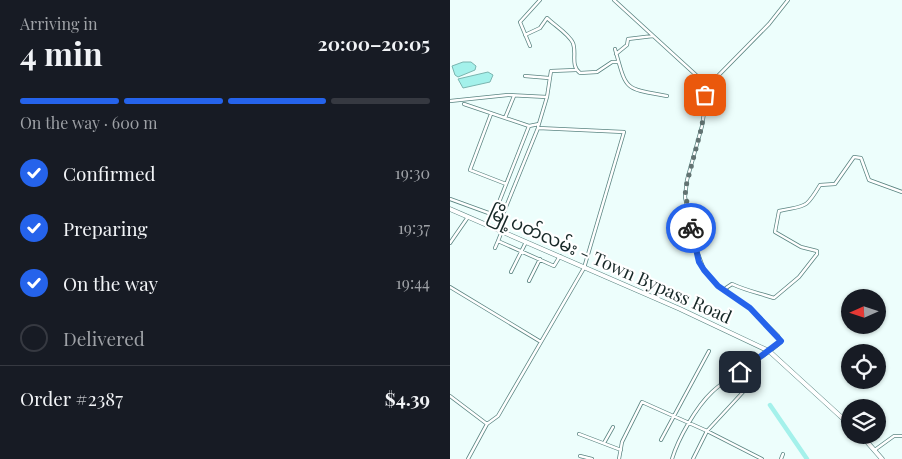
<!DOCTYPE html>
<meta charset="utf-8">
<style>
body{margin:0;font-family:"Playfair Display","Noto Sans Myanmar",serif;background:#20242c;color:#f1f3f6;height:100vh;display:flex;flex-direction:column;font-size:19px;white-space:nowrap}
*{box-sizing:border-box;margin:0}
p{font-size:16px;color:#9ea1a6}
.icon{flex:none;width:28px;height:28px;fill:none;stroke:currentColor;stroke-width:2;stroke-linecap:round;stroke-linejoin:round}
.map{position:relative;flex:1;overflow:hidden}
.drawer{display:flex;flex-direction:column;background:#171b24;width:450px}
.drawer>*{flex:none}
.needle{width:32px;rotate:267deg}
.buttons{position:absolute;left:391px;top:289px;display:grid;gap:10px}
.buttons a{display:grid;place-items:center;width:45px;height:45px;border-radius:50%;background:#171b24;box-shadow:0 1px 4px #0004;font-size:25px}
.pin{position:absolute;display:grid;place-items:center;width:42px;height:42px;color:#fff;margin:-21px;border-radius:10px;box-shadow:0 2px 8px #0006}
.courier{position:absolute;display:grid;place-items:center;width:50px;height:50px;margin:-25px;border:4px solid #2563eb;border-radius:50%;background:#fff;color:#222;box-shadow:0 1px 6px #0007}
.headline em{font-style:normal;font-weight:700}
.headline div{display:flex;flex-direction:column-reverse}
.headline{display:flex;align-items:center;justify-content:space-between;height:85px;padding:0 20px}
h1{font-size:32px;font-weight:700;line-height:38px}
.bar{display:grid;grid-template-columns:repeat(4,1fr);gap:8px 5px;align-content:center;height:60px;padding:0 20px}
.bar i{height:6px;border-radius:4px;background:#363941}
.bar .current{background:#2563eb}
.bar p{grid-column:span 4}
.line{display:flex;align-items:center;gap:12px;padding:0 20px;border-top:1px solid #363941}
.line div{flex:1}
ol{padding:0 20px;list-style:none}
li{display:flex;align-items:center;gap:15px;height:55px}
li p{margin-inline-start:auto}
li .icon{padding:5px;border-radius:50%;background:#2563eb;color:#fff;stroke-width:4}
li:last-child{color:#9ea1a6}
li i{width:28px;height:28px;border:2px solid #363941;border-radius:50%}
main{display:flex;flex:1;min-height:0}
.map>svg:first-child{display:block}
.water{fill:#a4f1eb;stroke:#7ab5b0}
.lines{fill:none;stroke-linecap:round;stroke-linejoin:round}
.river{stroke:#a4f1eb;stroke-width:4.5}
.minor-casing{stroke:#5a8481;stroke-width:4}
.major-casing{stroke:#5a8481;stroke-width:5}
.minor{stroke:#fff;stroke-width:2.5}
.major{stroke:#fff;stroke-width:4}
.done{stroke:#627372;stroke-width:5;stroke-dasharray:0 9}
.route{stroke:#2563eb;stroke-width:6}
.labels{text-anchor:middle;stroke-width:4.5;stroke-linejoin:round;paint-order:stroke}
.street-label{font-size:18px;fill:#172827;stroke:#fff}
</style>
<main>
<section class="drawer">
<div class="headline"><div><h1>4 min</h1><p>Arriving in</p></div><em>20:00–20:05</em></div>
<div class="bar"><i class="current"></i><i class="current"></i><i class="current"></i><i></i><p>On the way · 600 m</p></div>
<ol>
<li><svg class="icon" aria-label="check" viewBox="0 0 24 24"><path d="M5 12l5 5 9-10"/></svg>Confirmed<p>19:30</p></li>
<li><svg class="icon" aria-label="check" viewBox="0 0 24 24"><path d="M5 12l5 5 9-10"/></svg>Preparing<p>19:37</p></li>
<li><svg class="icon" aria-label="check" viewBox="0 0 24 24"><path d="M5 12l5 5 9-10"/></svg>On the way<p>19:44</p></li>
<li><i></i>Delivered</li>
</ol>
<div class="line" style="height:65px"><div>Order #2387</div><b>$4.39</b></div>
</section>
<div class="map">
<svg width="452" height="459" viewBox="0 0 452 459">
<rect width="100%" height="100%" fill="#edfefc"/>
<path class="water" d="M13,62H21L26,66L25,70L8,77L5,75L2,66Z
M38,72L43,75L40,82L13,88L8,79Z"/>
<g class="lines">
<path class="river" d="M320,405L357,459"/>
<g class="minor-casing">
<path id="minor" d="M164,0L258,86
M75,35L90,28L97,18C104,25 119,34 123,43C127,54 120,65 130,73L147,72L162,62H167
M80,46L70,22L90,0
M165,49C177,91 173,88 217,96
M166,54L177,45L178,39L203,36
M75,76L99,78
M97,97L101,71L126,70
M0,101L58,95L97,97L88,127
M14,104L79,126L89,124
M41,114L20,170L56,184
M55,118L64,96
M0,199L44,215L79,126
M52,231L48,241L104,266L110,256
M0,243L18,217
M45,248L48,241
M61,272L76,242
M79,281L90,259
M0,287L91,342
M277,292L276,288L282,284C297,291 309,293 324,298L349,277L367,254V251L351,247L325,232L329,211C356,205 355,210 370,185L385,184L404,157L411,158L419,180L452,192
M0,396L37,424
M129,434L171,450
M211,440L259,351
M154,443L163,427
M426,449L444,436H452
M130,456L142,459
M18,459L37,424L48,416L134,268L174,132L88,128L47,229
M169,459L172,442L192,402L257,431L312,459
M222,459C228,439 246,407 262,392C282,373 310,361 331,342L328,336L300,308L268,286L254,270L246,248L235,197L237,180L252,126L258,86L319,24L338,0
M243,459L257,431L306,378
M331,459L333,454"/>
</g>
<g class="major-casing">
<path id="major" d="M0,209L230,309L319,351L400,425
M411,435L432,459"/>
</g>
<use href="#minor" class="minor"/>
<use href="#major" class="major"/>
</g>
<g class="lines">
<path class="done" d="M241,228L235,190L252,126L255,95"/>
<path class="route" d="M241,228L249,262L254,270L268,286L300,308L331,341L290,372"/>
</g>
<g class="labels">
<g class="street-label">
<text transform="translate(160 265) rotate(24)" y="6">မြို့ပတ်လမ်း - Town Bypass Road</text>
</g>
</g>
</svg>
<div class="buttons">
<a><svg class="needle" viewBox="-14 -14 28 28"><path d="M0-13l5 13h-10z" fill="#e53935"/><path d="M0 13l5-13h-10z" fill="#9ea1a6"/></svg></a>
<a><svg class="icon" aria-label="locate" viewBox="0 0 24 24"><circle cx="12" cy="12" r="6"/><path d="M12 2v4M12 18v4M2 12h4M18 12h4"/></svg></a>
<a><svg class="icon" aria-label="layers" viewBox="0 0 24 24"><path d="M12 4l9 5-9 5-9-5zM3 14l9 5 9-5"/></svg></a>
</div>
<div class="pin" style="left:255px;top:95px;background:#ea580c"><svg class="icon" aria-label="bag" viewBox="0 0 24 24"><path d="M5 8h14l-1 12H6zM9 8a3 3 0 0 1 6 0"/></svg></div>
<div class="pin" style="left:290px;top:372px;background:#1f2937"><svg class="icon" aria-label="home" viewBox="0 0 24 24"><path d="M3 11l9-7 9 7M6 9v11h12V9"/></svg></div>
<div class="courier" style="left:241px;top:228px"><svg class="icon" aria-label="bike" viewBox="0 0 24 24"><circle cx="6" cy="16" r="4"/><circle cx="18" cy="16" r="4"/><path d="M6 16l4-8h5l3 8M10 8l3 8H6M13 5h3"/></svg></div>
</div>
</main>
